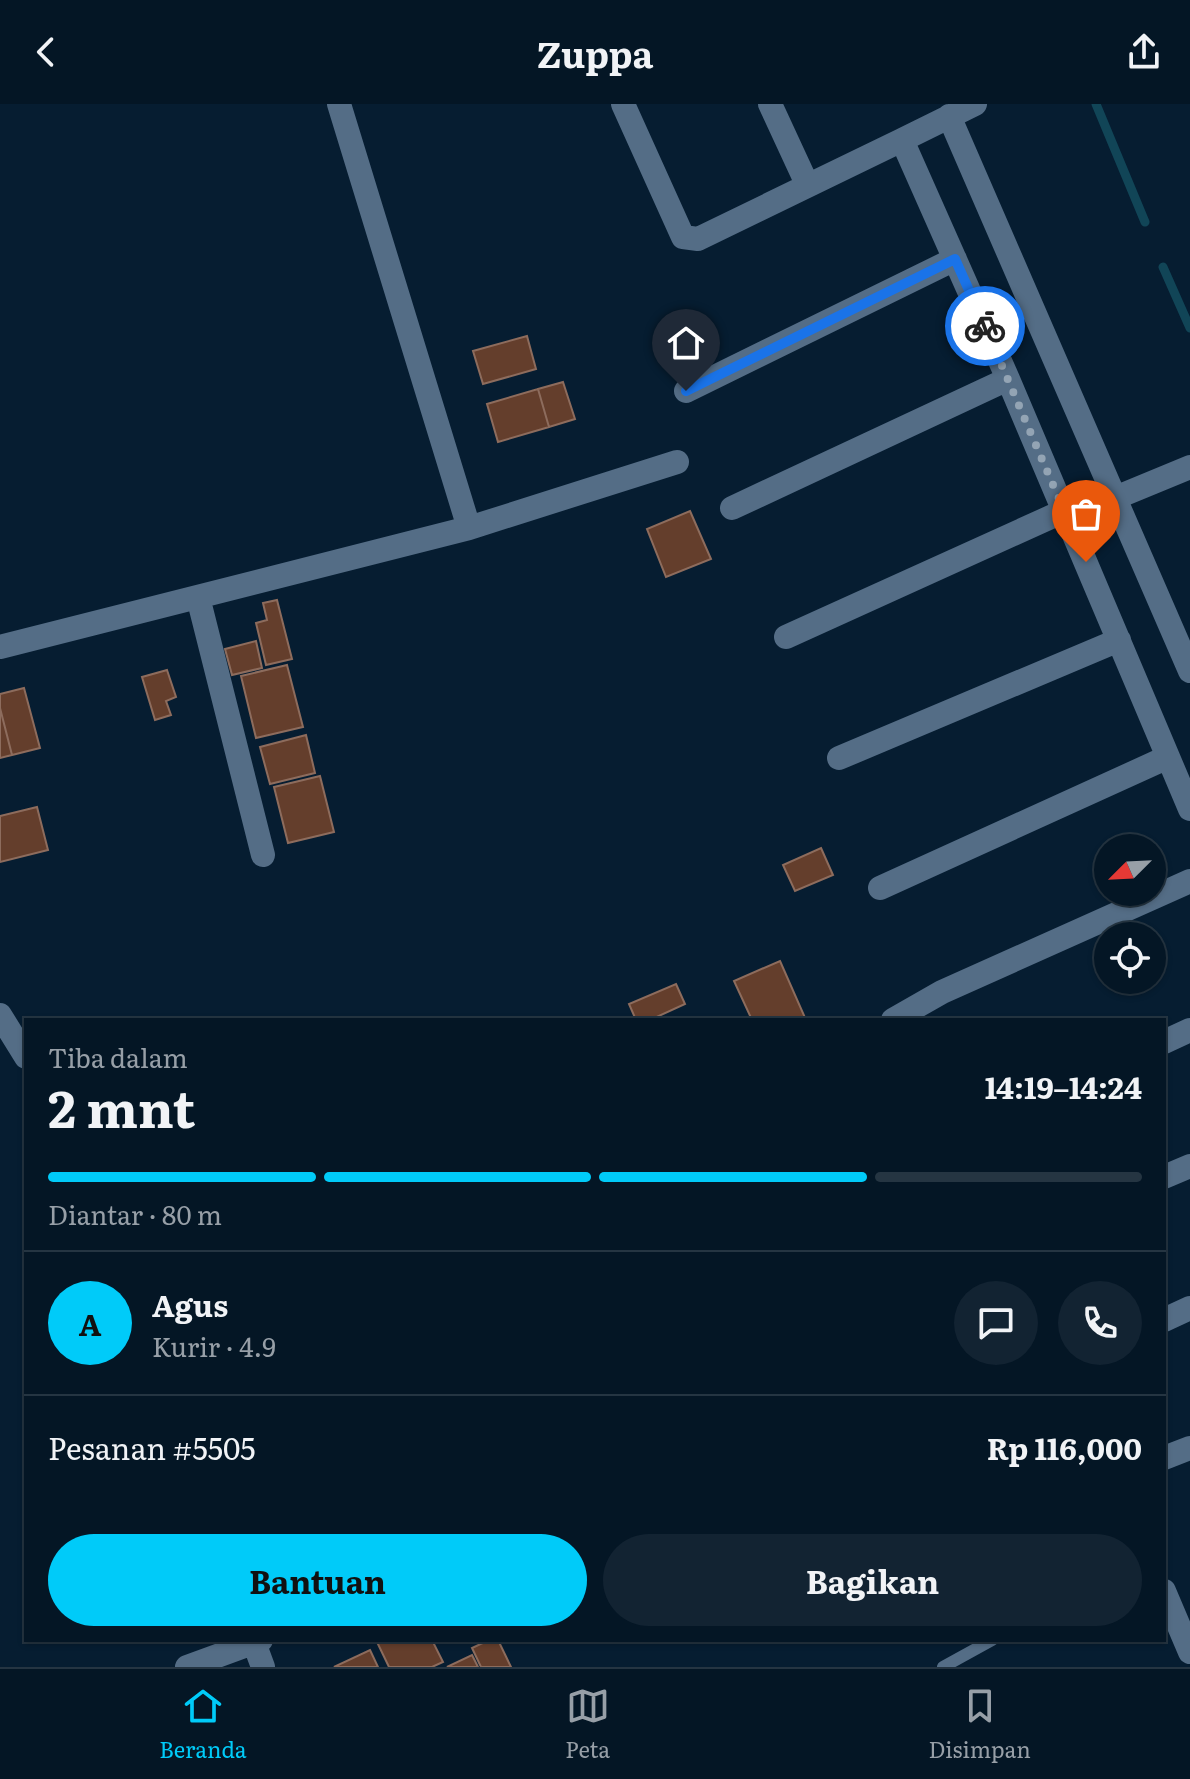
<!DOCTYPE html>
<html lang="id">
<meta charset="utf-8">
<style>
body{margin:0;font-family:Literata,serif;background:#122332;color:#f1f3f6;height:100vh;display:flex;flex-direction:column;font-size:30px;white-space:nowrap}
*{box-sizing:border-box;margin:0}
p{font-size:26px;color:#979fa7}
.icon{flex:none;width:44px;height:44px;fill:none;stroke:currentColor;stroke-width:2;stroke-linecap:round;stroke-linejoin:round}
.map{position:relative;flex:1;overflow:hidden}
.details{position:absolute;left:24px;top:914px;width:1142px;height:624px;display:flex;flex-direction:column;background:#041625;border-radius:0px;box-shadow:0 2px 6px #0004,0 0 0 2px #253542}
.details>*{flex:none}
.needle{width:52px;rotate:246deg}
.buttons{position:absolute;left:1094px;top:730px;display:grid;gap:16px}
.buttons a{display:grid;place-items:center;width:72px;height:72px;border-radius:50%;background:#041625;box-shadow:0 2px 6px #0004,0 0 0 2px #253542;font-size:40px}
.pin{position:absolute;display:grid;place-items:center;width:68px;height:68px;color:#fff;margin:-82px -34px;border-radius:50% 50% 50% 0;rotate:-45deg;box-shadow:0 0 8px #0007}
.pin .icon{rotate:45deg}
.courier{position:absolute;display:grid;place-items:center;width:80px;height:80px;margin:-40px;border:6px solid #1a73e8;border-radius:50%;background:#fff;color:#222;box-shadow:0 2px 10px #0007}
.overview em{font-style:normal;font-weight:700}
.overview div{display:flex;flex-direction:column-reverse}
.overview{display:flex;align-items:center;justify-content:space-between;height:136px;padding:0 24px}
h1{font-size:52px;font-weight:700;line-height:60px}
.bar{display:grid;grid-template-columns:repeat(4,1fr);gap:12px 8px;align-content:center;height:96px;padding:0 24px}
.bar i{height:10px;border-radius:6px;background:#253542}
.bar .current{background:#00cbf9}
.bar p{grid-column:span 4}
.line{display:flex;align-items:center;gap:20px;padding:0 24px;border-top:2px solid #253542}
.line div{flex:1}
.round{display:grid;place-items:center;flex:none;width:84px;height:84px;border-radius:42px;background:#122332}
.button{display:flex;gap:16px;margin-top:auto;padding:16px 24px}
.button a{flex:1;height:92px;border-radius:48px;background:#00cbf9;color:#111;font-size:32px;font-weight:700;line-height:92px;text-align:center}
.button a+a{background:#122332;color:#f1f3f6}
header{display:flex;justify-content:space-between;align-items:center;height:104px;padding:0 24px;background:#041625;font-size:36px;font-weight:700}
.tab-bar{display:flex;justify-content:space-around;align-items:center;height:112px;border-top:2px solid #253542;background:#041625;font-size:22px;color:#979fa7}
.tab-bar a{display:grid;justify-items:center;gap:4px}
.tab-bar .current{color:#00cbf9}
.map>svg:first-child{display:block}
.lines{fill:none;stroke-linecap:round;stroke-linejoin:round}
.stream{stroke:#114557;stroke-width:9}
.building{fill:#643e2c;stroke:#8d6c5d;stroke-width:2}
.lane{stroke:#546d86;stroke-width:12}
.street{stroke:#546d86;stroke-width:24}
.done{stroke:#93a4b4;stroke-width:8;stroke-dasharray:0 14.4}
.route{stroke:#1a73e8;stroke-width:10}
</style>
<header><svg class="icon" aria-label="back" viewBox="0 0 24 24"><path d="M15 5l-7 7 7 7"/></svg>Zuppa<svg class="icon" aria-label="share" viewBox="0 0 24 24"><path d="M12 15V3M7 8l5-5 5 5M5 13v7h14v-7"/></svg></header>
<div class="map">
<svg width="1190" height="1563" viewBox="0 0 1190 1563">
<rect width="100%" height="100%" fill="#061d31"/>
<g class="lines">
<path class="stream" d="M1096,0L1145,118
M1163,163L1190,224"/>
</g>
<path class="building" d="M527,232L536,265L483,280L473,247Z
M563,278L575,315L549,323L538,285Z
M538,285L549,323L498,338L487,300Z
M690,407L711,455L666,473L647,425Z
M277,496L292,555L266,561L256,519L267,516L263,499Z
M256,537L262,564L232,571L225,545Z
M287,561L303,623L256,634L241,572Z
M167,566L176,593L166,597L171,611L155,616L142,573Z
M24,584L40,644L12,651L0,604V590Z
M0,604L12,651L0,654Z
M306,631L315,669L270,680L260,643Z
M320,672L334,728L288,739L274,683Z
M37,703L48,746L0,758V712Z
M821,744L833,771L795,787L783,761Z
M780,857L806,916H752L734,877Z
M676,880L685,900L650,916H636L629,900Z
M376,1536H417L418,1538L432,1536L443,1558L432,1563H389Z
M489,1536H498L511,1563H481L472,1544Z
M370,1546L378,1563H334Z
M472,1551L478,1563H447Z"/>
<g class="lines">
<path class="lane" d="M943,1563L992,1536"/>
<path class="street" d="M339,0L469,424
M623,0L683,133L698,135L902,36L1008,275L1190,705
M770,0L807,80
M949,12L1190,567
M902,36L975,0
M686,287L955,155
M1115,394L1190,363
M732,404L1008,275
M198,493L263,751
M786,533L1064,407
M0,543L469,424L677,358
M839,654L1119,536
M880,784L1168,653
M0,911L26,953
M893,916L942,888L1190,777
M1164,938L1190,926
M1164,1073L1190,1062
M1164,1216L1190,1204
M1164,1354L1190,1344
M1164,1487L1190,1548
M253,1536L263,1563
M187,1563L261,1536"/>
</g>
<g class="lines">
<path class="done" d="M985,222L1086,458"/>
<path class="route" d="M686,287L955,155L985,222"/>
</g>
</svg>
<div class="buttons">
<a><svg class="needle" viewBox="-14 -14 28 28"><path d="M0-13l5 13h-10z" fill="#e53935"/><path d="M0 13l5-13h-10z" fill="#979fa7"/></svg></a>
<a><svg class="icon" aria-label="locate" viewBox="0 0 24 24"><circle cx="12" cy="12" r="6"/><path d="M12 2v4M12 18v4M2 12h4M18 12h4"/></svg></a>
</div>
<div class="pin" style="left:1086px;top:458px;background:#ea580c"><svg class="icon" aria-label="bag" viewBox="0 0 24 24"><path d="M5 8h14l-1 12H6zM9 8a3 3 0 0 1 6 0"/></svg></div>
<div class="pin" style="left:686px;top:287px;background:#1f2937"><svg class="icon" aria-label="home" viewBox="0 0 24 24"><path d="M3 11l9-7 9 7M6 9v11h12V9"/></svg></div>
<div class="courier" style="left:985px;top:222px"><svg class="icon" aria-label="bike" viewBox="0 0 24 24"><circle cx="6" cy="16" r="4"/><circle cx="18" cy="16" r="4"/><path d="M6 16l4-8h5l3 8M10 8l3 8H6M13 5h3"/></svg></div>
<section class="details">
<div class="overview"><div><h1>2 mnt</h1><p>Tiba dalam</p></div><em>14:19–14:24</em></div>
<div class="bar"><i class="current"></i><i class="current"></i><i class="current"></i><i></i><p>Diantar · 80 m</p></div>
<div class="line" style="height:144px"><b class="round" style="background:#00cbf9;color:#111">A</b><div><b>Agus</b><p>Kurir · 4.9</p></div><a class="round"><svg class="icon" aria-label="chat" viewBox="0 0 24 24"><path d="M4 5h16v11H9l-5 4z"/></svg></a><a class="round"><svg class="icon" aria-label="phone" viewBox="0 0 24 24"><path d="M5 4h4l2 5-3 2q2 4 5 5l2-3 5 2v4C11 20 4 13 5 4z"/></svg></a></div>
<div class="line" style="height:104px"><div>Pesanan #5505</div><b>Rp 116,000</b></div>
<div class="button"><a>Bantuan</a><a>Bagikan</a></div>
</section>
</div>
<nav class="tab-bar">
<a class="current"><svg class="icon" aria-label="home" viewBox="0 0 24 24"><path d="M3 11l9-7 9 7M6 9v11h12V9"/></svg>Beranda</a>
<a><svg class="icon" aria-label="map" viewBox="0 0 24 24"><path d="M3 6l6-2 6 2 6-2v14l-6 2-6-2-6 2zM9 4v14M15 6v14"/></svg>Peta</a>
<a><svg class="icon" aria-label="saved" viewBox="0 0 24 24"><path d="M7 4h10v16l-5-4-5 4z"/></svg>Disimpan</a>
</nav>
